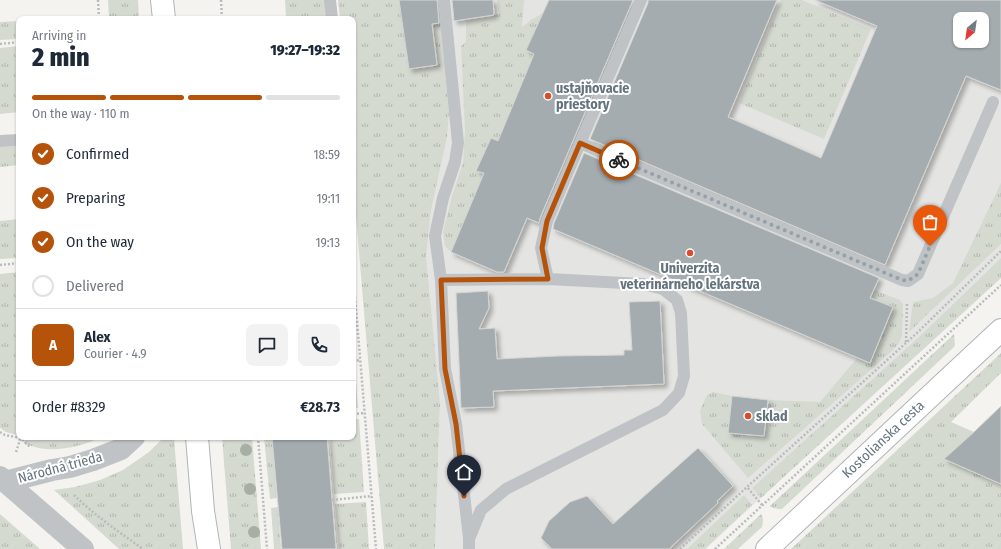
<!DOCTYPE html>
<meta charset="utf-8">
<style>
body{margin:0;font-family:"Fira Sans Condensed",sans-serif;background:#f2f2f3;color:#1f2937;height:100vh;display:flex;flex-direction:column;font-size:15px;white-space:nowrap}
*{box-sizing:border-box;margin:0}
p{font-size:13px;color:#747a83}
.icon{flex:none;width:22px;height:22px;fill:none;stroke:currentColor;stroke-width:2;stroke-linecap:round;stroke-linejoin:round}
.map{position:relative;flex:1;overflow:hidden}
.sheet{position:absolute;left:16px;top:16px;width:340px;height:424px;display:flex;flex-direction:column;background:#fff;border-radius:8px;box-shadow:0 1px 3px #0004}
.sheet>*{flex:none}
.needle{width:26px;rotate:209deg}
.controls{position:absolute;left:953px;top:12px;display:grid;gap:8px}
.controls a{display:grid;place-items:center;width:36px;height:36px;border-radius:8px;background:#fff;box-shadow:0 1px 3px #0004;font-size:20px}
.pin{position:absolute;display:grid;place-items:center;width:34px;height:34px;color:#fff;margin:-41px -17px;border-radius:50% 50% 50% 0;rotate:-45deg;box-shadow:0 0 4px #0007}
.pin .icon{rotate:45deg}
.courier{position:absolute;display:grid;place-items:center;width:40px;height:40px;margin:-20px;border:3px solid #b45309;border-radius:50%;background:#fff;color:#222;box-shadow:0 1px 5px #0007}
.headline em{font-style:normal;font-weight:800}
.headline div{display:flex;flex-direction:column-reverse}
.headline{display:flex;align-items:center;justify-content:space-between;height:68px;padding:0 16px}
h1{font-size:26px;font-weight:800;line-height:30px}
.bar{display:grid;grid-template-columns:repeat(4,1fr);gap:6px 4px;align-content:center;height:48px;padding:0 16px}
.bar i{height:5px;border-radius:3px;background:#e0e1e3}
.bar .selected{background:#b45309}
.bar p{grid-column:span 4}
.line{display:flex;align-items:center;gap:10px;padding:0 16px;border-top:1px solid #e0e1e3}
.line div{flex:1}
.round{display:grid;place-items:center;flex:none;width:42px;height:42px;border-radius:8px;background:#f2f2f3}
ol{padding:0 16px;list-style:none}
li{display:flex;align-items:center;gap:12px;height:44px}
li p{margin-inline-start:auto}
li .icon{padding:4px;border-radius:50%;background:#b45309;color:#fff;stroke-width:4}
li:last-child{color:#747a83}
li i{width:22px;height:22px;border:2px solid #e0e1e3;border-radius:50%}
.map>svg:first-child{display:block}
.built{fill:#e4e5e3;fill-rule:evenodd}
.grass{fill:url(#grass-tufts)}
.building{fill:#a4acb0;stroke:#d5d5d2;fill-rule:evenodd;filter:url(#shadow)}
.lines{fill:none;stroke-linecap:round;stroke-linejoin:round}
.secondary-casing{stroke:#afb5b8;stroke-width:24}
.path{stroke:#b9bbbd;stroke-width:2.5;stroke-dasharray:2 2;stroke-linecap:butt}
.lane{stroke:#bfc3c6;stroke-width:12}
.street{stroke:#bfc3c6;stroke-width:22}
.secondary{stroke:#fff;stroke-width:22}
.tree{fill:#a6afa2}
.done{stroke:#96a0a7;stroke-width:4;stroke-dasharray:0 7.2}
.route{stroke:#b45309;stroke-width:5}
.poi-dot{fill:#d84d2b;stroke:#fff;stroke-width:1.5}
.labels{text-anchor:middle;stroke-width:4;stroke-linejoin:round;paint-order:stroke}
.poi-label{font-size:14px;font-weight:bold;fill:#64747f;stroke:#fff;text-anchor:start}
.street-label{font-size:14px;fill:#64747f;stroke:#fff}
</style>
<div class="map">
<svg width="1001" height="549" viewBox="0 0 1001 549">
<defs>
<pattern id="grass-tufts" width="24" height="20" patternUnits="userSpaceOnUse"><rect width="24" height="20" fill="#d5dad1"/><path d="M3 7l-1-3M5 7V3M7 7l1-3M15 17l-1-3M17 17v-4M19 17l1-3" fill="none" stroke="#b0b5af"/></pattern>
<filter id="shadow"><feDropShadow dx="3.5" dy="3.5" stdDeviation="2" flood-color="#0004"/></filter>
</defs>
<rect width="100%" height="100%" fill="#f4f3f0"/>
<path class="built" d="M354,0H1001V278L705,549H435L440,404ZM960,19H982V41H960Z"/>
<path class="grass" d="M108,0H138L139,19H109Z
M285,0H325L326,19H286Z
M338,0H438L449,113L447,137L431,210L426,256L440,404L435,549H384L353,181V19H340Z
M497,0H524L522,27L532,19L544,13L526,50L534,54L498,141L491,138L477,171L484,173L451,252L445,246L443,232L452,196L463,162L465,131L461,46L466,42V18L499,14Z
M781,0H802L871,29L824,139L739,103Z
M93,16L94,19H54V18Z
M19,21V39L0,40V22Z
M19,46V112L0,114V48Z
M19,146V165L0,167V147Z
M1001,183V244L909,332L913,302L933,298L953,283Z
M19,219V258L0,259V221Z
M1001,258V278L761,498L752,488L920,336Z
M19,272V431L17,435L6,432L0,428V274Z
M869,288L900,300L903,304L902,336L899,343L891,352L748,478L702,424L700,410L707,395L713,392L732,396L728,432L764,436L768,400L820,402L857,358L870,363L893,308L866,296Z
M954,334L955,346L782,509C777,509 774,509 770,506Z
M1001,353V373L951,422L974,432L945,459L1001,484V549H791Z
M353,367H355L358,408H353Z
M353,419H359L364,492L334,494L330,437H353Z
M25,437H101C84,446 58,452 39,448C34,447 29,445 24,444Z
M164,437H173L174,438L183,549H119L54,490L75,487L100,480L123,470L149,452Z
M222,437H252L261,549H231Z
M264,437H272L277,498L270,499Z
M744,495L752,505L705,549H687Z
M366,502L369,549H339L335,504Z
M278,507L281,549H274L271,508Z
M0,514L40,549H0Z
M761,514C764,519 763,522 762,527L738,549H724Z"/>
<path class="building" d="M399,0H437L439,23L432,24L437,65L409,69Z
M452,0H493L494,15L454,21Z
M549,0H633L540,218L539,223L527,218L504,272H497L451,252L484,173L476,171L491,138L498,141L534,54L526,50Z
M648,0H777L728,117L821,158L877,26L815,0H1001V90L966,76L885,265L590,139L648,3ZM960,19H982V41H960Z
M584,153L879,278L870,298L893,307L870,363L553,229L554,223Z
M488,291L489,308L479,329L495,328L497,359L558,356L624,355V350H632L629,302L660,301L664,384L493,391L494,407L461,408L456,293Z
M732,396L768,400L764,436L728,433Z
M1001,406V484L944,459L974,432Z
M272,437H327L336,549H282Z
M698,448L733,486L717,501L718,503L669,549H552L541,538L549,521L570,502L587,496L613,524Z"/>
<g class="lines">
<g class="secondary-casing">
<path id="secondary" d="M162,0L164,19
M197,437L203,511L209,549
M767,549L942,385L1001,330"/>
</g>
<path class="path" d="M98,0L99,19
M221,0L222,19
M49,18V19
M0,44L19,42
M0,265L19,263
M353,273L376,549
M906,342L907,303
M353,361L360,360
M353,414L365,413
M0,432L5,435L21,438L30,447
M258,437L267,549
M16,452L21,437
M74,495C94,515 119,532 143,549
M332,500L372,496
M762,505L747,487L918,332L1001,251
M680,549L747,487
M715,549L1001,285"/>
<path class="lane" d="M330,0L332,19
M444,0L458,143L455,162L443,198L435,236L441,280L548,279L643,284L663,289L677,300L681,313L684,376L679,393L663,410L506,489L481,510L469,539V549
M0,141L19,140
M580,143L902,280L908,281L918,274L993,102
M548,279L541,248L547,221L641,0
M441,280L445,369L456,424L469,538"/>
<path class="street" d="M0,477L83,549
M5,482L52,470L70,467L93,460L121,449L134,437"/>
<use href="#secondary" class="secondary"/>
</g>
<g class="tree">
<circle cx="246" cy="450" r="6"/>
<circle cx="250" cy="489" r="6"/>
<circle cx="254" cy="532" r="6"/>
</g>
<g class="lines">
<path class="done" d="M619,160L902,280L908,281L918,274L930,246"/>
<path class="route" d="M464,496L456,424L445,369L441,280L548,279L542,248L547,221L580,143L619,160"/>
</g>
<g class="poi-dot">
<circle cx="548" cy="96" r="4"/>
<circle cx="690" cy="253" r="4"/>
<circle cx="748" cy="416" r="4"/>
</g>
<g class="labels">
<g class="poi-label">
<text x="556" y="93">ustajňovacie<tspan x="556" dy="16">priestory</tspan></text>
<text x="690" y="273" text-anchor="middle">Univerzita<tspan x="690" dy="16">veterinárneho lekárstva</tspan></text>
<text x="756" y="421">sklad</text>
</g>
<g class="street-label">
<text transform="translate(883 439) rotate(-43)" y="5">Kostolianska cesta</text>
<text transform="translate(60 467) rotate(-15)" y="5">Národná trieda</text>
</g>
</g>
</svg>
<div class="controls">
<a><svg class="needle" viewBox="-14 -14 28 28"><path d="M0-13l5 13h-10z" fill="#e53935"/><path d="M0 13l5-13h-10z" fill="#747a83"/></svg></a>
</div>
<div class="pin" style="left:930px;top:246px;background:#ea580c"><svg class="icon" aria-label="bag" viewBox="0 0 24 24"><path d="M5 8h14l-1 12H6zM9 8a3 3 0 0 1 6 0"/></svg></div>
<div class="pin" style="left:464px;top:496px;background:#1f2937"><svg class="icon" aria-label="home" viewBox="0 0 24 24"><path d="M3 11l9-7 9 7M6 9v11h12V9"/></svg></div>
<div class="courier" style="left:619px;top:160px"><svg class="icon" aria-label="bike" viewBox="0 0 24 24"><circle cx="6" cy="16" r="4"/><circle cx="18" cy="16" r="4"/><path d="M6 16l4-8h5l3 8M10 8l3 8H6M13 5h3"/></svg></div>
<section class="sheet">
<div class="headline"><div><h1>2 min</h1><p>Arriving in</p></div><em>19:27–19:32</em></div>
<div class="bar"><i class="selected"></i><i class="selected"></i><i class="selected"></i><i></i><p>On the way · 110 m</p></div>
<ol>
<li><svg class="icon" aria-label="check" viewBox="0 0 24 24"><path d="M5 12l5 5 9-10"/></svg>Confirmed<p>18:59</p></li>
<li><svg class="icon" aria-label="check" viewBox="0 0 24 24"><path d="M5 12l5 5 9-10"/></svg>Preparing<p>19:11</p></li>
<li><svg class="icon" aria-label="check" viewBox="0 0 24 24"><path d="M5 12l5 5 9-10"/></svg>On the way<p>19:13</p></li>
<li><i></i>Delivered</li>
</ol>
<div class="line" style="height:72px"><b class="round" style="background:#b45309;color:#fff">A</b><div><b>Alex</b><p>Courier · 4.9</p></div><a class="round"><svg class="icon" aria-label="chat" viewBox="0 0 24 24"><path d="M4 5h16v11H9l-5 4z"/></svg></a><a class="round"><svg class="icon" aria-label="phone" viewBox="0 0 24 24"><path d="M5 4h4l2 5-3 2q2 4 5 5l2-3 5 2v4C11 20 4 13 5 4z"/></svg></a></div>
<div class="line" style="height:52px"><div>Order #8329</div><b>€28.73</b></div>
</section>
</div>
